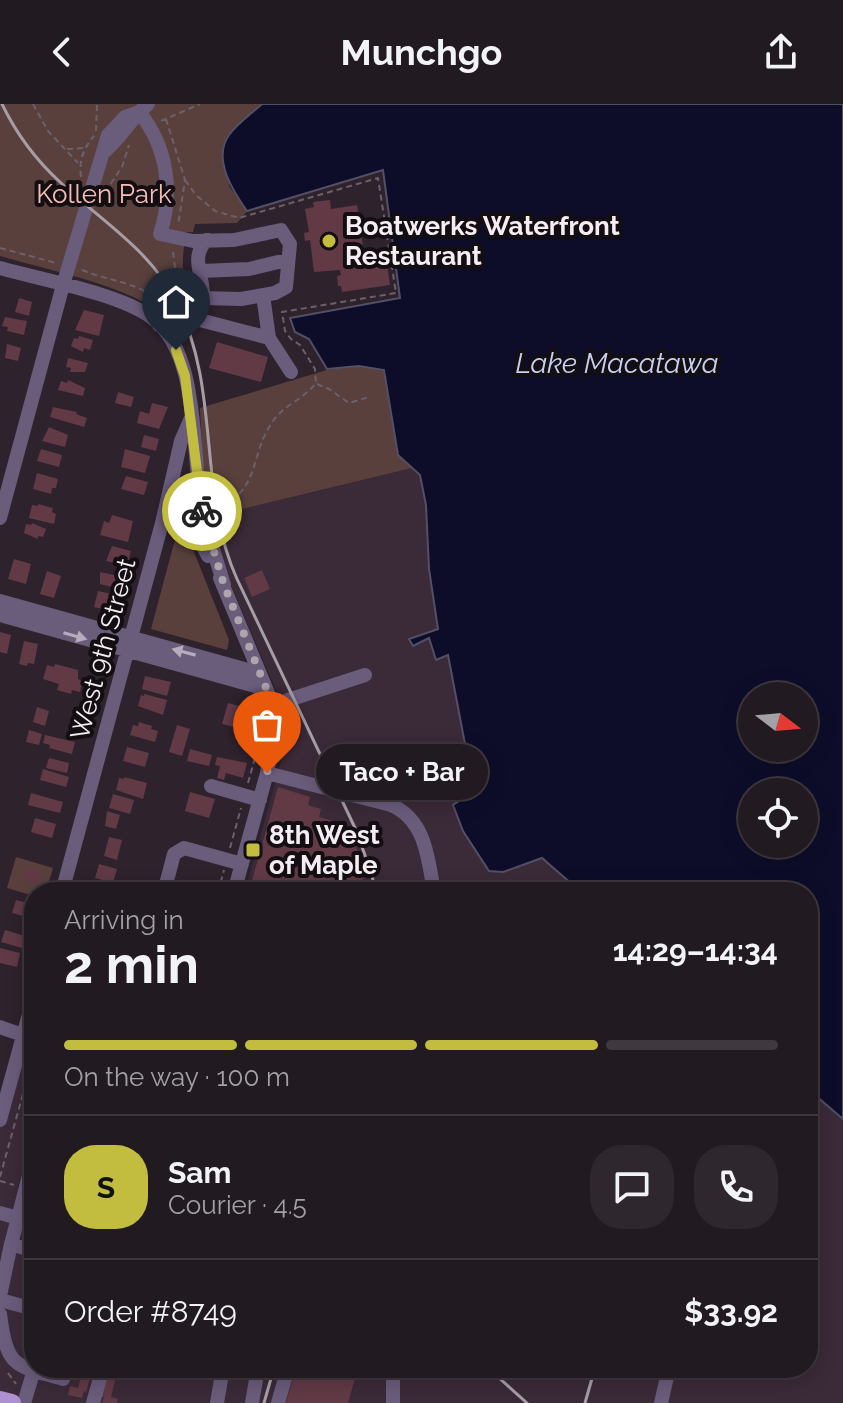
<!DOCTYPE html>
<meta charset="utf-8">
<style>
body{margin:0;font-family:Raleway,sans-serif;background:#2e272e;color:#f1f3f6;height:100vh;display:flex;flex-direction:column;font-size:30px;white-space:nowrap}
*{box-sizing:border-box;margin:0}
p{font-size:26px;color:#a2a1a5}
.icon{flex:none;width:44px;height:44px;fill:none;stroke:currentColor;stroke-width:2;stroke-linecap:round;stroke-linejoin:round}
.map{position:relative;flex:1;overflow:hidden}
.drawer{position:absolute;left:24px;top:778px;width:794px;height:496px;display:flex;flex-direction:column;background:#221a21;border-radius:32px;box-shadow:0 4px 20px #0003,0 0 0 2px #3f383f}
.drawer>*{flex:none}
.needle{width:52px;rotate:106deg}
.controls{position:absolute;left:738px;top:578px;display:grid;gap:16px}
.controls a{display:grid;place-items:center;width:80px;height:80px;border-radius:50%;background:#221a21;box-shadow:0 4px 20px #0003,0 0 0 2px #3f383f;font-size:40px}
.pin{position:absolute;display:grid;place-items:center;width:68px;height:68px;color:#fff;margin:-82px -34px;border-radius:50% 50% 50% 0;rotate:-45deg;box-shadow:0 0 8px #0007}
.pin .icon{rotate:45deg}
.courier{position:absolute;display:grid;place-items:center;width:80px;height:80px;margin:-40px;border:6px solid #c3bd3f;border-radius:50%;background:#fff;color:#222;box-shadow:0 2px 10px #0007}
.bubble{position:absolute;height:56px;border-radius:28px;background:#221a21;box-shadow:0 4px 20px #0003,0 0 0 2px #3f383f;font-size:26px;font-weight:700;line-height:56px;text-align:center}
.headline em{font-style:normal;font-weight:700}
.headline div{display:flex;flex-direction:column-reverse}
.headline{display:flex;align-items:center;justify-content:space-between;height:136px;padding:0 40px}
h1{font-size:52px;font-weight:700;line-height:60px}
.bar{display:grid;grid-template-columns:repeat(4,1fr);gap:12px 8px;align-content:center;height:96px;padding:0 40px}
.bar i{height:10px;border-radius:6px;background:#3f383f}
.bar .selected{background:#c3bd3f}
.bar p{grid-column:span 4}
.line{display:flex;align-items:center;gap:20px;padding:0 40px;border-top:2px solid #3f383f}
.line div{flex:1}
.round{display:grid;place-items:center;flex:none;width:84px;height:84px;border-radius:32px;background:#2e272e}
header{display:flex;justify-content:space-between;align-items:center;height:104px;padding:0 40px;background:#221a21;font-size:36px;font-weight:700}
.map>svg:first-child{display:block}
.built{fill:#3b2a38}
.green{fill:#59403d}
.water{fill:#0d0d2a;stroke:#535066;stroke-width:2;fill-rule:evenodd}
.building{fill:#613a46}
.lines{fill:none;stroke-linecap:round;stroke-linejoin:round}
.path{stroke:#6c616a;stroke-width:2;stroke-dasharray:6 4;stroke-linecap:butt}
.minor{stroke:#6a5c7b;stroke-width:14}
.major{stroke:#ae8fd0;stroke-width:18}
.rail{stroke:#a79ea5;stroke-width:3}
.oneway{fill:#b6acbd}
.done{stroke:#afa6ad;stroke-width:8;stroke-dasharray:0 14.4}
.route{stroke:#c3bd3f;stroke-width:10}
.poi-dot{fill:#c3bd3f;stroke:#130e12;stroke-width:3}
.labels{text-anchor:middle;stroke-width:8;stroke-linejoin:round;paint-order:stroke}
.park-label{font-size:26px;fill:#f8bdb6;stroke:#130e12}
.poi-label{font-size:26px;font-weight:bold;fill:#f5edf3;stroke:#130e12;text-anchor:start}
.street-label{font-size:26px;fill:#f5edf3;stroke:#130e12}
.water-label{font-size:28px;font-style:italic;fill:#cacff5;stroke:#130e12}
</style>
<header><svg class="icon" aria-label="back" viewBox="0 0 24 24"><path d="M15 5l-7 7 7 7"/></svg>Munchgo<svg class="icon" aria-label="share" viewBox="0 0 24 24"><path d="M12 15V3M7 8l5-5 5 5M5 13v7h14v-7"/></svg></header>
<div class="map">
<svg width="843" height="1299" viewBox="0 0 843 1299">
<rect width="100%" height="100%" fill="#2e222c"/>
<path class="built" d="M413,364L420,371L426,400L429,465L438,525L410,535L429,534L448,551L474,688L453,701L463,727L503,768L542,754L581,788H245L283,650L289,617L223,462L210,413Z
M23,932L34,935V1264H808V985L843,1015V1299H0V1016Z"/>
<path class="green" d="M0,0H262L227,32L229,82L247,107L237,119L195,120L193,128H186C184,145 180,162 186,179L193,175L196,180C192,196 176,205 161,208C117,179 51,167 0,152Z
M359,262L385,267L398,352L412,364L210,413L204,385L200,304L327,266Z
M177,428H184L190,438L229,536L227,546L151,525Z
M16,753L53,764L46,788H34V792L7,784Z"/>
<path class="water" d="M262,0H843V1015L808,985V788H581L542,754L503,768L489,767L463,727L453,701L474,687L448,551L436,556L429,534L413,542L409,535L438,525L429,465L426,401L420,371L398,351L384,266L359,262L327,265L309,235L295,228L290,214L400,194L383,66L247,107C233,87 212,55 229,31C237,20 251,10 262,0ZM752,592H804V644H752ZM752,688H804V740H752Z"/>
<path class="building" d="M330,96L331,105L357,101L364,149L385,145L390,181L342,188L341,182H338L337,172L341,171L340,166L314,168L310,136L305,137L304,129L309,128L305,105L314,103L313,98Z
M19,194L32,198L29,212L15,208Z
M84,206L104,211L99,232L75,226Z
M5,213L27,217L24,231L7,227L8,223L2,222Z
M79,232L93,236L90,246L84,244L83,248L71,242L74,234L78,235Z
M217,238L268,253L261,278L209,264Z
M7,240L21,244L18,257L5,254Z
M68,254L88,259L85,268H70L71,264L66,263Z
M68,276L85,284L83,292L58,286L61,277L67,279Z
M118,288L134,293L131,303L115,299Z
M152,299L168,303L159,325L137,319L140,307L149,310Z
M53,303L77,308L76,310L87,314L84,323L50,313Z
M49,323L68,331L65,343L42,337Z
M144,331L159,335L156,347L141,343Z
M41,345L62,351L59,363L37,357Z
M125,345L150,352L145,369L121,363Z
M37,369L58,375L56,384H52L51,390L33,385Z
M126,372L148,378L144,391L121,385Z
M38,400L53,404L52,408L56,410L54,420L29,414L32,401L38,402Z
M112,411L133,417L128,438L100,431L104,417L109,419Z
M32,419L46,425L43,433L38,432V435L24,429L26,420L31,421Z
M112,442L131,447L127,462L106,457Z
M14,455L31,460L26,480L8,475Z
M262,466L270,485L252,493L244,474Z
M47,467L61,472L54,494L40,490Z
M100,468L123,473L120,485L100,480Z
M98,487L117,491L113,508L94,503Z
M0,528L11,531L7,550L0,548Z
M24,537L38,540L34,560L28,559L27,562L19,560Z
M55,560L78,566V575L83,577L80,588L72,586L71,590L57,586L59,580L43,575L47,561L54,563Z
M145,572L171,578L167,592L142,585Z
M144,590L167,596L163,611L138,602L141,591L144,592Z
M228,599L253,606L255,610L253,622L240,619L239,624L222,620Z
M37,603L49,607L45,622L33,618Z
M139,618L152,622L151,625L158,627L155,638L130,631L133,621L138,622Z
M177,621L190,625L182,652L169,648Z
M29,626L42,630L39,641L26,638Z
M45,631L75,638L72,650L49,644L50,641L43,639Z
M127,643L149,649L145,663L123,657Z
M190,645L212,651L209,662L187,657Z
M217,653L247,659L243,674L226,669L224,676L217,674L220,662L215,661Z
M49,654L69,659L67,669L46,664Z
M43,665L69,673L66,683L40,676Z
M124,673L147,679L143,695L116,686L119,674L124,675Z
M278,683L310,693L308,701L321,705L319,713L340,719L344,729L351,726L360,755L364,780L362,788H266L250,784Z
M190,688L215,695L209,714L185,707Z
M31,689L63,698L60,709L28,701Z
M113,690L134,696L130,710L109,704Z
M107,707L120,711L116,725L105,722Z
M35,714L56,720L52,734L31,728Z
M109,733L122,736L117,756L104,752Z
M99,760L117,765L113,779L95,774Z
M27,764L41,768L37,780L23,776Z
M16,796L34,801V815L12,809Z
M5,826L25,832L22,844L1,838Z
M0,844L20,849L17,863L0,859Z
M83,1264H93L86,1288L84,1287L82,1294L68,1291L70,1282L78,1284Z
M109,1264H118L111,1293L118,1295L117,1299H102L104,1293H101Z
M315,1264H358L348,1299H286L294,1271L312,1276Z"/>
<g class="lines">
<path class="path" d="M33,0L48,27L78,59
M166,15L185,76L178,122
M161,17L200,0
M96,27L97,0
M67,45L84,44
M81,73C79,56 83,45 94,32
M185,76L196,91L215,107L239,114L378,74L396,189L282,208L285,227L291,235L300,241L315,265L316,279C304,295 284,301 273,317C248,353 263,381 217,407
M105,88L122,63L129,41
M0,144L56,159
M173,148L176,171L189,183
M82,166C110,178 145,178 165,204
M317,280L329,285L349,299L369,293
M248,679L258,643
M230,744L241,704
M218,788L224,766
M0,1073L34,950
M0,1077L14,1081
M8,1269L16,1280"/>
<path class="minor" d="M139,8C167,42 174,88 160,130L193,137L234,136L281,126L290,140L286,183L275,189L241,195L203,194L159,221
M105,47C122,33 131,14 148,0
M0,164C42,176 117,189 151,213C201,248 191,351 202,405C207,430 217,456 224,481
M201,167L249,165L287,156
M263,191L269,234
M203,194C204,171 189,153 207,136
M188,203L196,215L269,234L291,268
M186,410L208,452
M0,414L63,181L108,31L125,13L139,8
M220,474L273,601L275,624L267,669L234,788
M0,497L259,569
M0,511L266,585
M273,601L365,571
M267,669L391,701C426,716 428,755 434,788
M211,682L260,696
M62,788L162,419L181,337L191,314
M164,788L174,750L184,744L242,760
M0,923L34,935
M0,1016L34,892
M0,1109L18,1114L34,1052
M34,1119L18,1114L11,1140L34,1147
M0,1192L11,1140
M0,1196L34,1205
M0,1210C7,1265 15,1261 63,1275L67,1264
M24,1299L34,1266
M93,1299L103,1264
M217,1299L223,1264
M252,1299L258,1264
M278,1299L288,1264
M393,1299V1264
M661,1299L669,1264"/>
<path class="major" d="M0,1296L12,1299"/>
<path class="rail" d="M2,0C16,29 36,56 60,78C101,117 151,146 177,199C221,286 197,387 237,475L356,726L372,771L375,788
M488,1264L527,1299
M264,1299L274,1264
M585,1299L595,1264"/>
</g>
<defs><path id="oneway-solid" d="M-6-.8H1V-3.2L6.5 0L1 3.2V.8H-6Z" transform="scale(2)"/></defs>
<g class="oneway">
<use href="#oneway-solid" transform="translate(75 532) rotate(16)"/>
<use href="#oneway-solid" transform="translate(184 548) rotate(-165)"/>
</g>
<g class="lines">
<path class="done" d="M202,407L224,481L273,601L274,634L267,669"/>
<path class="route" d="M176,246L185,272L202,407"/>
</g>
<g class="poi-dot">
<circle cx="329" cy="137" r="8"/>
<rect x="245" y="738" width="16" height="16" rx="4"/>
</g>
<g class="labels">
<g class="park-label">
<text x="104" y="99">Kollen Park</text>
</g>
<g class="poi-label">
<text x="345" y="131">Boatwerks Waterfront<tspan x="345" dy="30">Restaurant</tspan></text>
<text x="269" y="740">8th West<tspan x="269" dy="30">of Maple</tspan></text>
</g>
<g class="street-label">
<text transform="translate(103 545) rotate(-75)" y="9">West 9th Street</text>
</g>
<g class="water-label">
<text x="617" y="269">Lake Macatawa</text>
</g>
</g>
</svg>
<div class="controls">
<a><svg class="needle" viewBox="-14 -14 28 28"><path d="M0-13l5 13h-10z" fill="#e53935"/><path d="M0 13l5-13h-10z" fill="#a2a1a5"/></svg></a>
<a><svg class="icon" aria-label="locate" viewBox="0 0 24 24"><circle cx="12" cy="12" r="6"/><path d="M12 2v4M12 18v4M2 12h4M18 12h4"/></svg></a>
</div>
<div class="pin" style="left:267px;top:669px;background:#ea580c"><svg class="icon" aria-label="bag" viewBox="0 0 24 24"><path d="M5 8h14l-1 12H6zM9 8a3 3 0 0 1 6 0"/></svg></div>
<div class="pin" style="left:176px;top:246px;background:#1f2937"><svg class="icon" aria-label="home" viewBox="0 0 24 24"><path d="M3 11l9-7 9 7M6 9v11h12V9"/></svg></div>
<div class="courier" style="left:202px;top:407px"><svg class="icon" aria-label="bike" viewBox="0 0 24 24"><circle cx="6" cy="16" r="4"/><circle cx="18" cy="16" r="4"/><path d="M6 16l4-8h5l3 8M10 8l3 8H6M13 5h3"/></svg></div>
<div class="bubble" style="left:316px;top:640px;width:172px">Taco + Bar</div>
<section class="drawer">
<div class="headline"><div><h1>2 min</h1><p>Arriving in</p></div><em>14:29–14:34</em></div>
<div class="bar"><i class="selected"></i><i class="selected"></i><i class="selected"></i><i></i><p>On the way · 100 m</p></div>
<div class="line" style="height:144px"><b class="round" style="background:#c3bd3f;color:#111">S</b><div><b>Sam</b><p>Courier · 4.5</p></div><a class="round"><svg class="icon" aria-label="chat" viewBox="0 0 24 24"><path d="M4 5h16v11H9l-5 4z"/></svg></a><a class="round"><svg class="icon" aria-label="phone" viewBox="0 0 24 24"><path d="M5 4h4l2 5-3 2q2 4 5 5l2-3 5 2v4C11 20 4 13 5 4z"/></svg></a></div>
<div class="line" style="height:104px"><div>Order #8749</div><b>$33.92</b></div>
</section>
</div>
